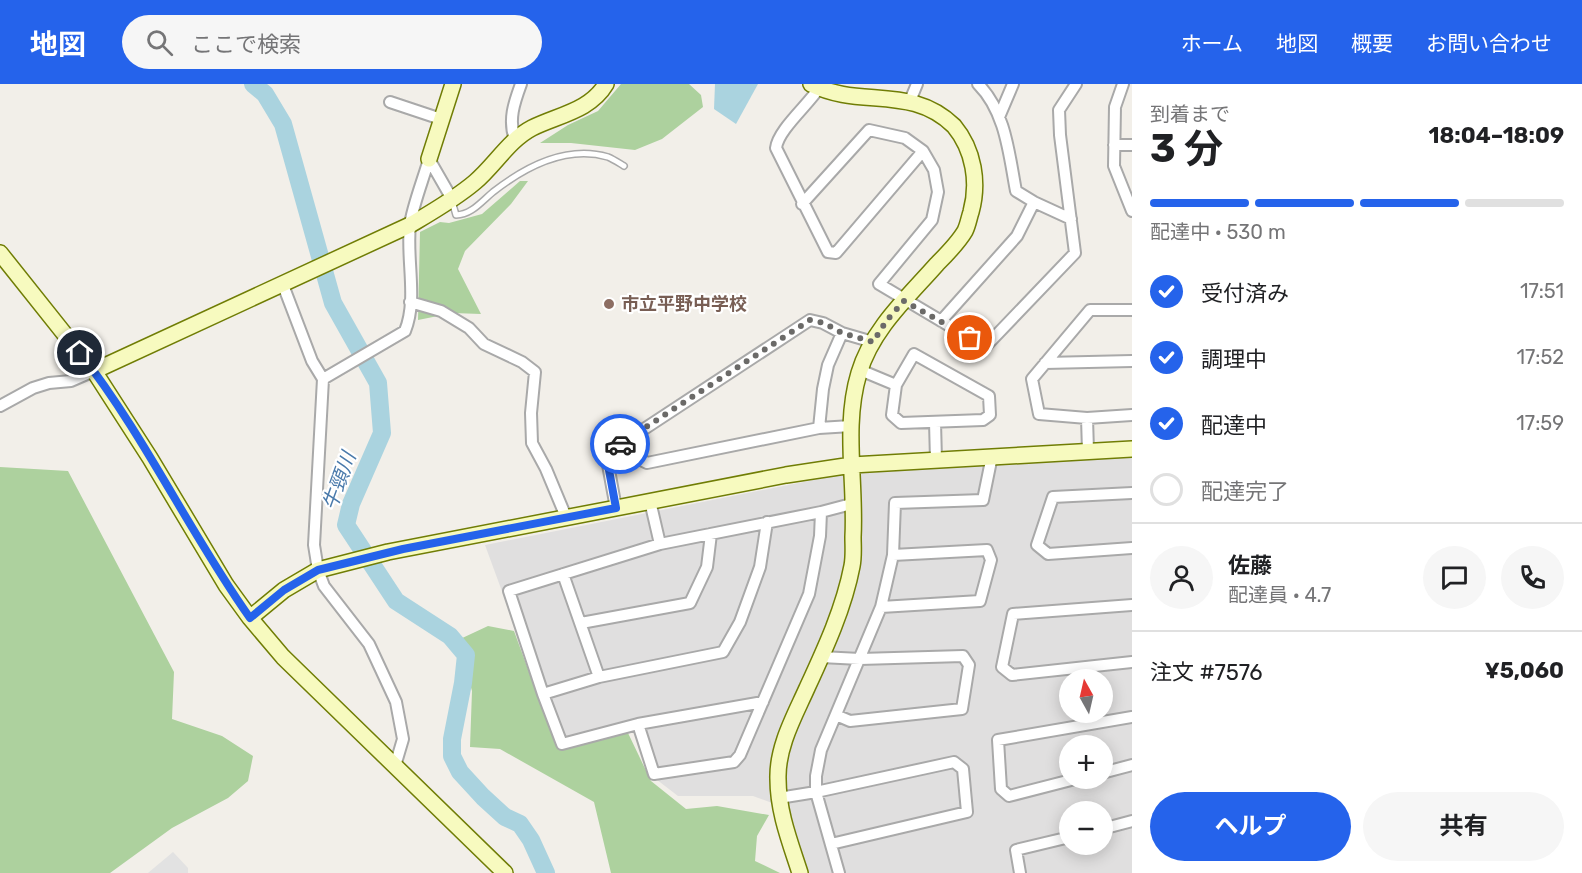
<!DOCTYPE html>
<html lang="ja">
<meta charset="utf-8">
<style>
body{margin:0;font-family:Rubik,"Noto Sans JP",sans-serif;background:#f6f6f6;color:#202124;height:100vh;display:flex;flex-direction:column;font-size:22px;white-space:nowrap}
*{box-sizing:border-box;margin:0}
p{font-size:20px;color:#757577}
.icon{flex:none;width:33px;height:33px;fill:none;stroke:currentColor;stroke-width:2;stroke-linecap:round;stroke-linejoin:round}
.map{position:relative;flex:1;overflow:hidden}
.panel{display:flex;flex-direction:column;background:#fff;width:450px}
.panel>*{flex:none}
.needle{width:39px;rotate:352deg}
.tools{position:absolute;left:1059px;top:585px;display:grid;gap:12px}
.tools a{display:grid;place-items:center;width:54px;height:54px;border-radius:50%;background:#fff;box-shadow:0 3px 15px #0003;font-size:30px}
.pin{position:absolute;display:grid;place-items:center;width:51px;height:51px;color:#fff;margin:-26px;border:3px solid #fff;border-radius:50%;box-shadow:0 2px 6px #0007}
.courier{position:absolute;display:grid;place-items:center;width:60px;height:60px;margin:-30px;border:4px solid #2563eb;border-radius:50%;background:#fff;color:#222;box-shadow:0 2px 8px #0007}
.head em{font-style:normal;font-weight:700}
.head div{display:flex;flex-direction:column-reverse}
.head{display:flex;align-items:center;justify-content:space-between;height:102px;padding:0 18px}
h1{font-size:39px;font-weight:700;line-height:45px}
.bar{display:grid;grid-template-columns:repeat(4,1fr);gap:9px 6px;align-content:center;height:72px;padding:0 18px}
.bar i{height:8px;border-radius:4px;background:#e0e0e0}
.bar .selected{background:#2563eb}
.bar p{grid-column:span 4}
.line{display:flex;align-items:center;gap:15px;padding:0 18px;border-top:2px solid #e0e0e0}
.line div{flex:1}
.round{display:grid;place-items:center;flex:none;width:63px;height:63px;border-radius:32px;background:#f6f6f6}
ol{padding:0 18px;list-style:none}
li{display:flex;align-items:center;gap:18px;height:66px}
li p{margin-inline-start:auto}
li .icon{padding:6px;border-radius:50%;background:#2563eb;color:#fff;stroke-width:4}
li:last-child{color:#757577}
li i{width:33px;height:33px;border:3px solid #e0e0e0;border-radius:50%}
.button{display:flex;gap:12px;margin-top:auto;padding:12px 18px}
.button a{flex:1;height:69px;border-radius:36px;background:#2563eb;color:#fff;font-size:24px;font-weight:700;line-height:69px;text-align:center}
.button a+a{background:#f6f6f6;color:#202124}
header{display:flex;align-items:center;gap:36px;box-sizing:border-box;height:84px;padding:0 30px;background:#2563eb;color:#fff}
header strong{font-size:28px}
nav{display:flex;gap:33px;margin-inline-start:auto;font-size:21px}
.search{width:420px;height:54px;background:#f6f6f6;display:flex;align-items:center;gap:15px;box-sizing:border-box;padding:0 21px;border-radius:33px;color:#757577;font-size:22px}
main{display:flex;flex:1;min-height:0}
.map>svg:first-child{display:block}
.residential{fill:#e0dfdf;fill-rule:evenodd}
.forest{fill:#add19e}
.parking{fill:#e2e2e2}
.water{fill:#aad3df}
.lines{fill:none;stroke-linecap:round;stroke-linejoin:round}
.river{stroke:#aad3df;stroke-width:18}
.lane-casing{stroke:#a9a9a9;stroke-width:8}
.street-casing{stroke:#a9a9a9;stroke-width:14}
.secondary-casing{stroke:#707d05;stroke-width:18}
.lane{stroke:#fff;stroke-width:5}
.street{stroke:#fff;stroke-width:10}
.secondary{stroke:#f7fabf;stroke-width:15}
.done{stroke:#6b6a68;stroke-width:6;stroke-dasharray:0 10.8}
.route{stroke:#2563eb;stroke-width:8}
.education-dot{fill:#8d6e63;stroke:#fff;stroke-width:2}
.labels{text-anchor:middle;stroke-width:4.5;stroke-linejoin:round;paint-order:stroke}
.education-label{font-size:18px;font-weight:bold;fill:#785e54;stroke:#fff;text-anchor:start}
.water-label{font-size:20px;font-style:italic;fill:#4a7aab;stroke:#fff}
</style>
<header>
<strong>地図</strong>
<div class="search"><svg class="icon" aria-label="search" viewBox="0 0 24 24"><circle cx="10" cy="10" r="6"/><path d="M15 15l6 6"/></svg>ここで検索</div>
<nav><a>ホーム</a><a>地図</a><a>概要</a><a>お問い合わせ</a></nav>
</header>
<main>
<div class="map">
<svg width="1132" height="789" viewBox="0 0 1132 789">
<rect width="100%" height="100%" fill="#f2efe9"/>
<path class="residential" d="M1132,373V789H793L775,720L753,712H678L652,692L634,647L560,666L485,461L844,390ZM1070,596H1102V628H1070ZM1070,662H1102V694H1070ZM1070,728H1102V760H1070Z"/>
<path class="forest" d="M621,0H689L701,11L703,23L662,55L635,66L571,59H540L568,41L598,27Z
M520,97H528L511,120L465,167L458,185L481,230L453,229L418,236L420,148L440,138L449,139L482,130Z
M0,383L68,387L174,588L172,635L222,652L253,672L248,697L228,714L172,744L110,789H0Z
M488,542L514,547L556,662L628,649L651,697L686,725L717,722L769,731L757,752L755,777L780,789H611L594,718L500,665L470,663L472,607L458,556Z"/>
<path class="parking" d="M173,768L188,784V789H148Z"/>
<path class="water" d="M715,0H758L736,40L714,25Z"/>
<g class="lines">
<path class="river" d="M253,0L265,10L283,40L333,219L378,299L382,349L351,420L346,441L396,517L450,552L466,571L463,599L452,655V672L460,688L483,713L505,733L520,740L531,756L546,789"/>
<g class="lane-casing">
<path id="lane" d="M452,117L456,131C471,131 481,118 493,108C525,83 567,61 608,73C613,75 619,79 624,82"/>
</g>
<g class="street-casing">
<path id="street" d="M978,0C1006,28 1009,71 1016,107L1034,118L1071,135
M1123,0L1115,23L1114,82L1132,127
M819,4C808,21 778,46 776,64L828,168L836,169L923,67
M912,12L917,0
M390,18L441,35
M999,33L1013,0
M515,56C508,36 514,19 521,0
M1114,61H1132
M429,75L452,115
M802,120L869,46L905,54L923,67L934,86L938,108L932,136L879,200L985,263L1075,169L1060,51L1059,26L1076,0
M283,201L312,277L323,295L314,461L318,486L324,502L369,560L396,618L403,655L395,682
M410,218L441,227L469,244L484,260L522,278L535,288L531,329L532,359L546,385L566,433
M1132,226H1090L1032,295L1039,330L1087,334L1132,331
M941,237L1017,152L1034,118
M914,270L989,312L990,331L983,336L901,339L892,331L896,301Z
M1045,279L1132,277
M860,286L896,301
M323,295L405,247C418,215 406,175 410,141C412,124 424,93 429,75
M0,322L33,304L49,299L71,297L94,287
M1087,334L1088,367
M935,338L936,376
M819,344L823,305L828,281L842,249
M633,352L641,376L647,379L819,344L851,342
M1132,409L1053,413L1037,461L1048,470L1132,464
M650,417L660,460
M616,424L606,370L810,236L823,239L842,249L873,258
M563,490L599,593
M1132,521L1013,530L1002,583L1012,591L1132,578
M881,523L980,517L991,476L987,466L893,471
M581,539L690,519L707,483L711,450
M821,573L860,575L963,572L969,581L962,625L850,637L836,631
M543,610L599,593L723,568L740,538L760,483L767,438
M763,618L638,640L562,660L543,610L509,507L660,460L821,428L855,419
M638,640L654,690L734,678L740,671L809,510L820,452L821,428
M1102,689L1132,681
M1079,694L1009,712L1001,705L998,656L1132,633
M779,714L816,708L954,678L963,685L967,728L831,760
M1102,745L1132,737
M839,789L816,708V692L821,666L881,523L893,471L895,419L983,416L992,372
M1020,789L1016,766L1070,753"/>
</g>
<g class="secondary-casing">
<path id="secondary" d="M429,75L453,0
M0,169L94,287L150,374L226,501L250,534L283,573L505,789
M94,287L410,141C432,128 455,115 475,98C495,81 509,56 532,44C558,31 590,27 606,0
M250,534L284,506L318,486L388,468L616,424L786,391L852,381L1132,365
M800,789C790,758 778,728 778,695C777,663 794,633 807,604C825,565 844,524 852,482C854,472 853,462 853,453C856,398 843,342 859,289C872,245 908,213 937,180C947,170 958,159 965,147C968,141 969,134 971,128C979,99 974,66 954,42C911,0 860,25 811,0"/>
</g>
<use href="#lane" class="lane"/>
<use href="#street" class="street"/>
<use href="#secondary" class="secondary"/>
</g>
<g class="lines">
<path class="done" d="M620,360L810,236L824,239L842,249L873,258L887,236L904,217L970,254"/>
<path class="route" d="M80,269C145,352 189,448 250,534L284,506L318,486L403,465L616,424L606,370L620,360"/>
</g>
<circle class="education-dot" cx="609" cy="220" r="6"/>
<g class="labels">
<g class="education-label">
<text x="621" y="226">市立平野中学校</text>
</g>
<g class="water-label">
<text transform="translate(339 397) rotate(-70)" y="7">牛頸川</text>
</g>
</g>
</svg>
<div class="tools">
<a><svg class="needle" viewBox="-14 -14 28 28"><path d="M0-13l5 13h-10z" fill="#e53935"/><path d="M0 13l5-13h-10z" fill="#757577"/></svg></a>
<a>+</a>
<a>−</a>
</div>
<div class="pin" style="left:970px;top:254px;background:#ea580c"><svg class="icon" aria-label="bag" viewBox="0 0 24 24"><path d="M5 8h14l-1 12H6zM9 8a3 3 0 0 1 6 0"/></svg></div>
<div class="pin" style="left:80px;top:269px;background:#1f2937"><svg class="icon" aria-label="home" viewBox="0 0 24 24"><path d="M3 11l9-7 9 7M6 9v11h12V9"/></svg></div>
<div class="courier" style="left:620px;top:360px"><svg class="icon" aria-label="car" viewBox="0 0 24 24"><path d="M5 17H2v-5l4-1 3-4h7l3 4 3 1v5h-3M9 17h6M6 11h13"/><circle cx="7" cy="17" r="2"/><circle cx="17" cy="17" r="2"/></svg></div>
</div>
<section class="panel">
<div class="head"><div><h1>3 分</h1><p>到着まで</p></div><em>18:04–18:09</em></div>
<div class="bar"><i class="selected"></i><i class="selected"></i><i class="selected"></i><i></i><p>配達中 · 530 m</p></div>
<ol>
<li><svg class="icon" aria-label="check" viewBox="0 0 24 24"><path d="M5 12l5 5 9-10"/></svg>受付済み<p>17:51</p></li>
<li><svg class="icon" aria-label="check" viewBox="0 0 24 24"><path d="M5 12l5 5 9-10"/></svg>調理中<p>17:52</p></li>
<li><svg class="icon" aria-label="check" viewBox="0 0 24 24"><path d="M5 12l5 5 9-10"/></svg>配達中<p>17:59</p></li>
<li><i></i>配達完了</li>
</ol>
<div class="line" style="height:108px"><a class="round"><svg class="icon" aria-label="person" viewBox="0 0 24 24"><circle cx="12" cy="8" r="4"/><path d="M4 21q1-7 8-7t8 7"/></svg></a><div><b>佐藤</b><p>配達員 · 4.7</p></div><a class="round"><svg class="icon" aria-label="chat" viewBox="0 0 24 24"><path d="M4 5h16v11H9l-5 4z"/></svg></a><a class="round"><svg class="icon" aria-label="phone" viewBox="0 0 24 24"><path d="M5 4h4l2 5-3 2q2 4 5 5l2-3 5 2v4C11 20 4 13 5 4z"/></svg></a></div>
<div class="line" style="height:78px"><div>注文 #7576</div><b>¥5,060</b></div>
<div class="button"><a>ヘルプ</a><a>共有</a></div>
</section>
</main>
